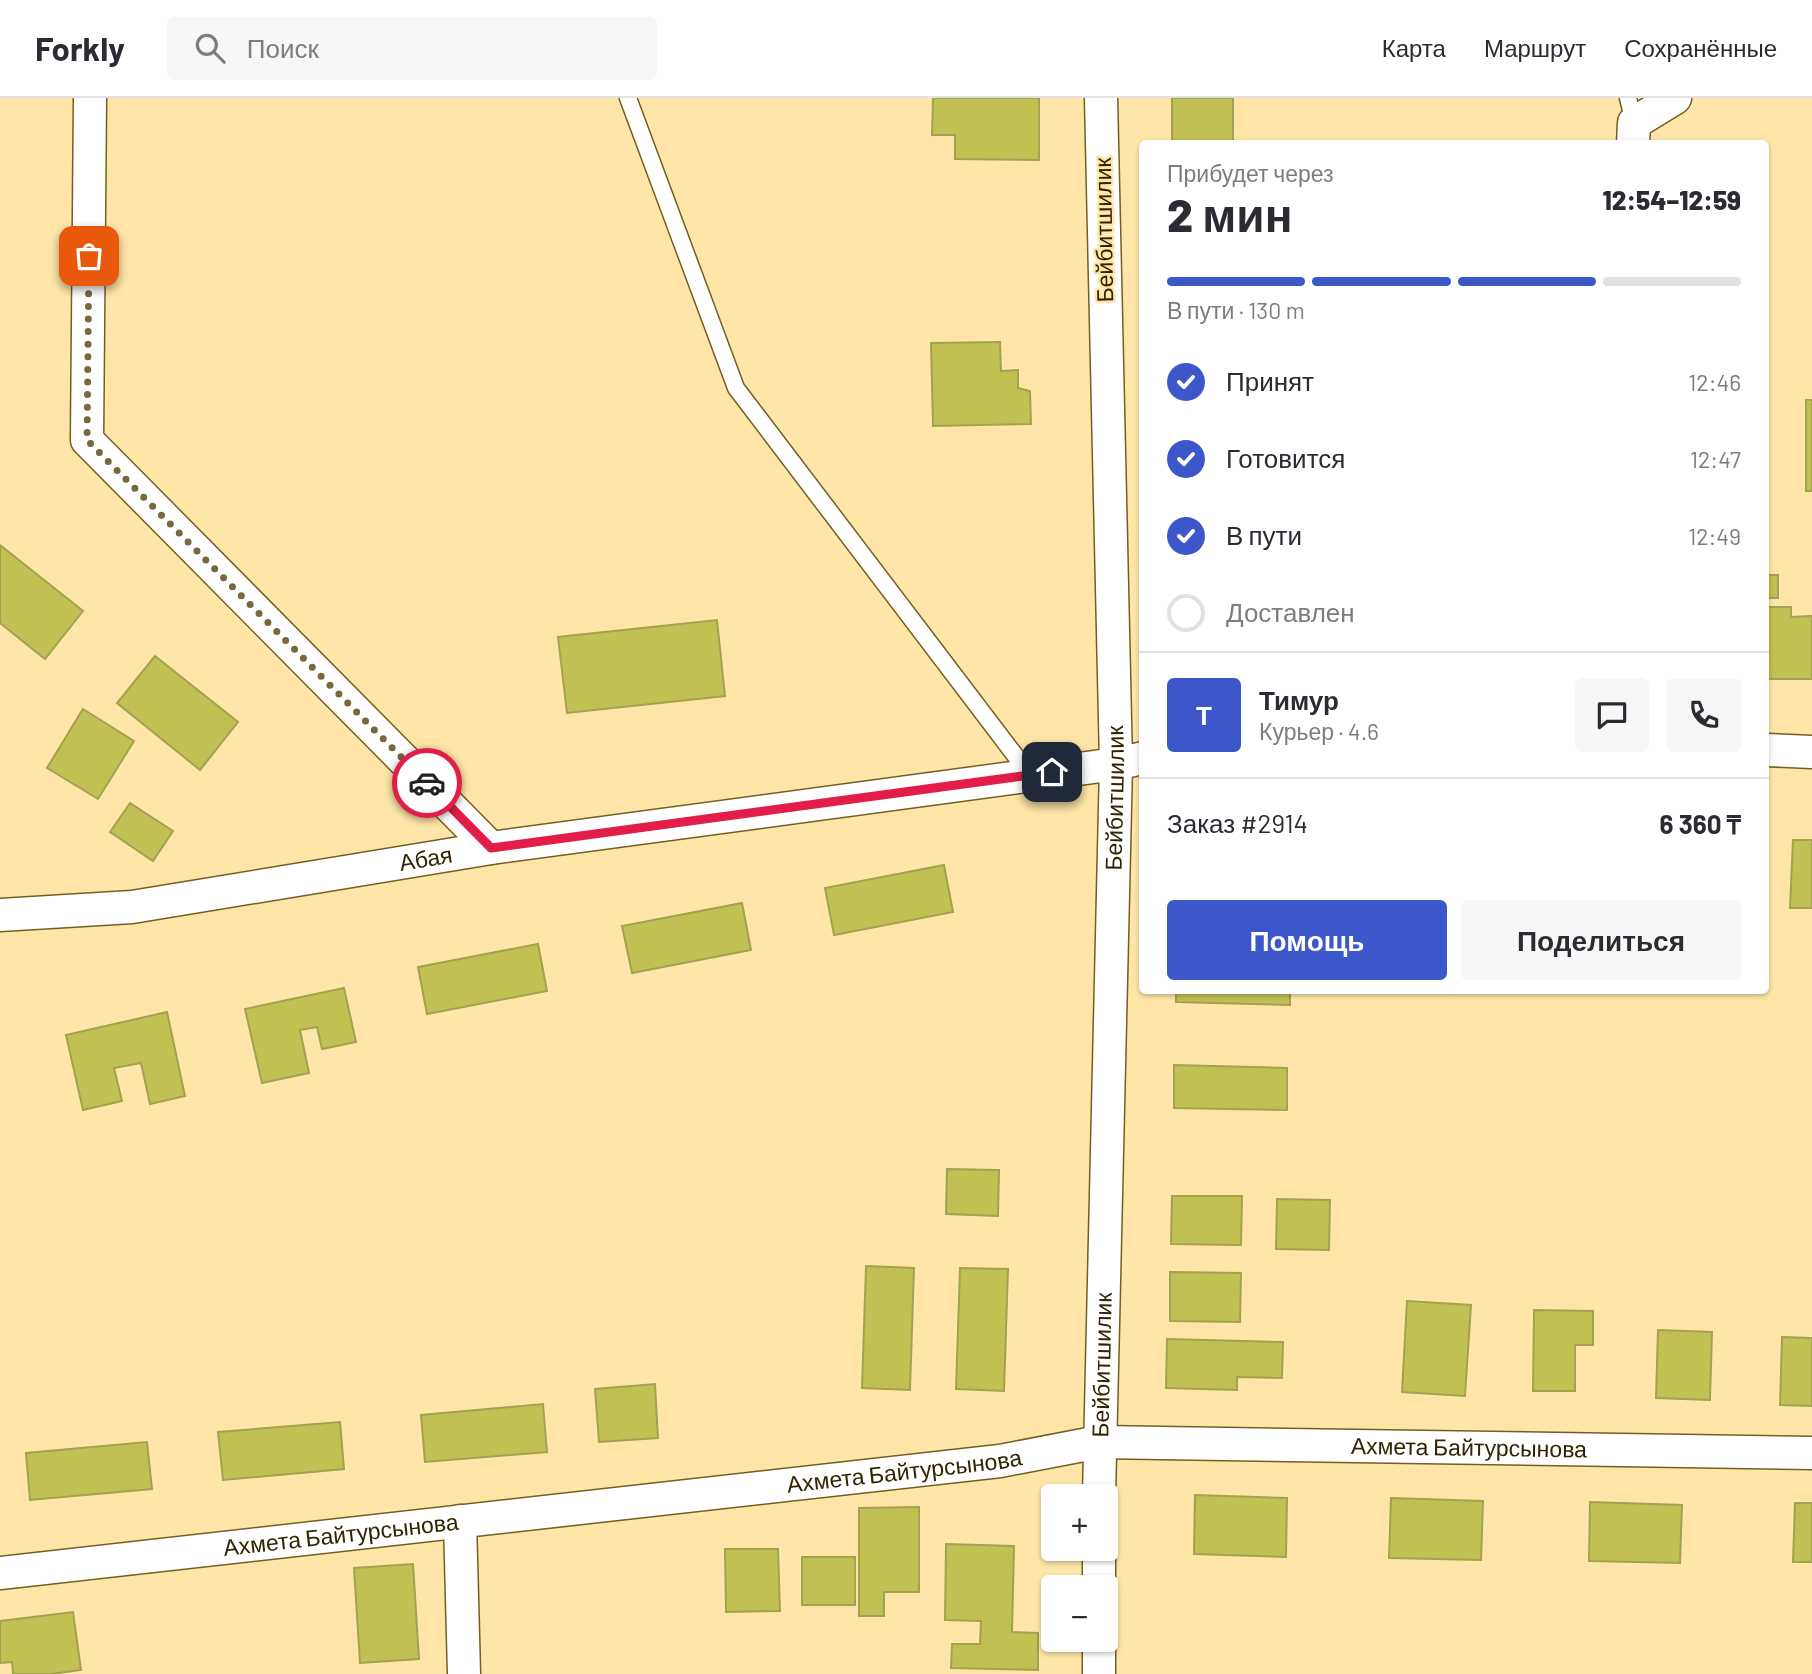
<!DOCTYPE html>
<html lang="ru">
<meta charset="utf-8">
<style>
body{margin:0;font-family:Barlow,sans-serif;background:#f7f7f7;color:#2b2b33;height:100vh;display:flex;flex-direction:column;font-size:26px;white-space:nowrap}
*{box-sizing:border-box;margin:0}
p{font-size:23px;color:#7c7c81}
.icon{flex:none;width:38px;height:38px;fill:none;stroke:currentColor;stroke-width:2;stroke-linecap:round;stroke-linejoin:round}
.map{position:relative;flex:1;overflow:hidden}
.sheet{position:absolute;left:1139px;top:42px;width:630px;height:854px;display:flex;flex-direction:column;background:#fff;border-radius:7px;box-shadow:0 2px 5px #0004}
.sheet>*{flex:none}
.fabs{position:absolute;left:1041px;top:1386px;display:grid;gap:14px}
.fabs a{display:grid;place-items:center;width:77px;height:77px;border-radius:7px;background:#fff;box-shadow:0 2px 5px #0004;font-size:35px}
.pin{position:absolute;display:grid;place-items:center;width:60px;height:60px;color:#fff;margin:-30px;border-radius:14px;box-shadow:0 4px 10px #0006}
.courier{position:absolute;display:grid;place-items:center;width:70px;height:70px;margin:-35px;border:5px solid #e11d48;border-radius:50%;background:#fff;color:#222;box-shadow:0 2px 9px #0007}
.headline em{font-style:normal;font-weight:800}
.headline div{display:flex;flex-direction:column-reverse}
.headline{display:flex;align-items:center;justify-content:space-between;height:119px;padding:0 28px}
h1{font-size:46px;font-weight:800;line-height:52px}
.bar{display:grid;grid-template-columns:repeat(4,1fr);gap:10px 7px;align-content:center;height:84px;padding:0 28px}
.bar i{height:9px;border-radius:5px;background:#e1e1e2}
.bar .active{background:#3c57c9}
.bar p{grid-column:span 4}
.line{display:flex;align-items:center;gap:18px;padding:0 28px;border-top:2px solid #e1e1e2}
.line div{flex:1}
.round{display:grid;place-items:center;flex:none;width:74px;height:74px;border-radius:7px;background:#f7f7f7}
ol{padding:0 28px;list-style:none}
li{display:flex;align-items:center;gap:21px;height:77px}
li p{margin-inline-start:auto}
li .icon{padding:7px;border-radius:50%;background:#3c57c9;color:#fff;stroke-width:4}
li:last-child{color:#7c7c81}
li i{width:38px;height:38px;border:4px solid #e1e1e2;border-radius:50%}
.cta{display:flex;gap:14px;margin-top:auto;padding:14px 28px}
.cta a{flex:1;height:80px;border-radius:7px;background:#3c57c9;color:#fff;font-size:28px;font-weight:800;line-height:80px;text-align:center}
.cta a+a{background:#f7f7f7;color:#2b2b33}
header{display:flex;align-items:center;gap:42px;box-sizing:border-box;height:98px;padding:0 35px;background:#fff;border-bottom:2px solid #e1e1e2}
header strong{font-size:33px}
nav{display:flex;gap:38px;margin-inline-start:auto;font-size:24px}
.search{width:490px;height:63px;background:#f7f7f7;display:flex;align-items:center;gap:18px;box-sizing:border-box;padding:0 24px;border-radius:7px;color:#7c7c81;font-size:26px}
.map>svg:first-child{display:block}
.building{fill:#c1c052;stroke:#a2a251;stroke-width:2}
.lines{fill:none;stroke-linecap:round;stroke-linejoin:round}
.service-casing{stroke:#745e22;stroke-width:19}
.minor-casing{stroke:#745e22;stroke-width:35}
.service{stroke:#fff;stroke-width:16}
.minor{stroke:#fff;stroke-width:32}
.done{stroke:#78683d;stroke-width:7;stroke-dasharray:0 12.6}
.route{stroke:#e11d48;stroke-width:9}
.labels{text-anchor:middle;stroke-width:5;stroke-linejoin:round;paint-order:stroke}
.street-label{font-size:23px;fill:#302403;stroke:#ffe6a8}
</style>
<header>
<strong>Forkly</strong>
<div class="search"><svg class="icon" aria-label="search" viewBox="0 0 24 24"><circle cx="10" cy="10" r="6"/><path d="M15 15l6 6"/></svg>Поиск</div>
<nav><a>Карта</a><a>Маршрут</a><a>Сохранённые</a></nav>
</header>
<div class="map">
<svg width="1812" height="1576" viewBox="0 0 1812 1576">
<rect width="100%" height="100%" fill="#ffe6a8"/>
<path class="building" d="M933,0H1039V62L955,61V37H932Z
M1172,0H1233V46H1172Z
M1000,244L1001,273L1018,272V290L1030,293L1031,326L933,328L931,245Z
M1806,302H1812V393H1806Z
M0,447L83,513L45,561L0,525Z
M1766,477H1778V500H1766Z
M1766,501L1768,509H1791V519L1812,518V581H1768V572H1766Z
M717,522L725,598L567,615L558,539Z
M155,558L238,624L200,672L117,605Z
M83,611L134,643L98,701L47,670Z
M130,705L173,733L153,763L110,734Z
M1793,742H1812V810H1790Z
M944,767L953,814L834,837L825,790Z
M742,805L751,852L632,875L622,828Z
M538,846L547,893L427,916L418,869Z
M344,890L356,944L322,951L317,929L300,932L309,975L262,985L245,911Z
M1176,892H1290V907L1176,904Z
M167,914L185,998L150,1006L141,965L114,970L122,1003L83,1012L66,937Z
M1174,967L1287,970V1012L1174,1010Z
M947,1071L999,1072L998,1118L946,1116Z
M1172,1098H1242L1241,1147L1171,1146Z
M1277,1101L1330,1102L1329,1152L1276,1151Z
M866,1168L914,1170L910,1292L862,1290Z
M960,1170L1008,1171L1004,1293L956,1291Z
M1170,1174L1241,1175L1240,1224L1170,1223Z
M1407,1203L1471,1207L1465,1298L1402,1294Z
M1534,1212L1593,1213V1247H1575V1293H1533Z
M1658,1232L1712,1234L1710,1302L1656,1300Z
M1782,1239L1812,1240V1308L1780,1307Z
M1167,1241L1283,1244L1282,1280L1237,1279V1292L1166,1290Z
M655,1286L658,1340L599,1344L595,1291Z
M543,1306L547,1354L425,1364L421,1317Z
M340,1324L344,1371L223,1382L218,1334Z
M147,1344L152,1391L30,1402L26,1355Z
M1195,1397L1287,1400L1286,1459L1194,1456Z
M1391,1400L1483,1403L1481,1462L1389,1460Z
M1590,1404L1682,1407L1680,1465L1589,1463Z
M1795,1405H1812V1464H1793Z
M919,1409V1494H884V1518H859V1410Z
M946,1446L1014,1448L1012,1534L1038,1535V1572L951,1570L952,1546H980L981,1523L945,1522Z
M725,1451H778L780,1513L726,1514Z
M802,1459H855V1507H802Z
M413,1466L419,1561L360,1565L354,1470Z
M73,1514L81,1572L51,1576H13L12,1564L0,1565V1523Z"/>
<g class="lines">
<g class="service-casing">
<path id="service" d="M628,0L736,290L1030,677
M1628,0L1634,25"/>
</g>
<g class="minor-casing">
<g id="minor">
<path d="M90,0L87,342L491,750"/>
<path d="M1633,46L1634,25L1675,0"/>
<path d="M1766,652L1812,654"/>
<path id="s1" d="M0,817L132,809L491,750L1116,666L1143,660"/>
<path id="s2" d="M1099,1398L1116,666L1101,0"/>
<path d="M460,1423L464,1576"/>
<path id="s3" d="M0,1475L1000,1363L1099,1344L1812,1355"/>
<path d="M1099,1489V1451"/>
<path d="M1099,1576V1542"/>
</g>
</g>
<use href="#service" class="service"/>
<use href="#minor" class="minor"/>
</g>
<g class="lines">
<path class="done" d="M89,158L87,342L427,685"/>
<path class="route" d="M427,685L491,750L1052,674"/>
</g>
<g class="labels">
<g class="street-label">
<text transform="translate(1104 132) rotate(-91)" y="8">Бейбитшилик</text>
<text dy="8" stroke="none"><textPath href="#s2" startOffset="698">Бейбитшилик</textPath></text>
<text dy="8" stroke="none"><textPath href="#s1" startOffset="430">Абая</textPath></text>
<text dy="8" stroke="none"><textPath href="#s2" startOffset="131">Бейбитшилик</textPath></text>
<text dy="8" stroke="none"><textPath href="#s3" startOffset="1477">Ахмета Байтурсынова</textPath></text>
<text dy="8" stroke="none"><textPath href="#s3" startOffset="910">Ахмета Байтурсынова</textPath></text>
<text dy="8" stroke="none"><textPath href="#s3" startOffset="343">Ахмета Байтурсынова</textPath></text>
</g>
</g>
</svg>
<div class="fabs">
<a>+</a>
<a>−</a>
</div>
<div class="pin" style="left:89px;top:158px;background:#ea580c"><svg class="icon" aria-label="bag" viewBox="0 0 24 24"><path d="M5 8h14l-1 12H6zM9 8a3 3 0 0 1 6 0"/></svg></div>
<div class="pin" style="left:1052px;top:674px;background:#1f2937"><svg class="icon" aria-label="home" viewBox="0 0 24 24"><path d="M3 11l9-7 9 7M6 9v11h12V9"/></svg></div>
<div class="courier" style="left:427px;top:685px"><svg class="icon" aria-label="car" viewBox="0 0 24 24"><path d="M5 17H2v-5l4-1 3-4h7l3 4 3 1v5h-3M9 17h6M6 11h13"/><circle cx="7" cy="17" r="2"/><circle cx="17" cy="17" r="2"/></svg></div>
<section class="sheet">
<div class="headline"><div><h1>2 мин</h1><p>Прибудет через</p></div><em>12:54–12:59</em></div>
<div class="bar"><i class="active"></i><i class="active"></i><i class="active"></i><i></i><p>В пути · 130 m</p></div>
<ol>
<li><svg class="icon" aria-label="check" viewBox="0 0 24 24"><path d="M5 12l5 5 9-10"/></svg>Принят<p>12:46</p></li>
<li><svg class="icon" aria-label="check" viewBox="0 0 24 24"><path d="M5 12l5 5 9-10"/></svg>Готовится<p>12:47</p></li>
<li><svg class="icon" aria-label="check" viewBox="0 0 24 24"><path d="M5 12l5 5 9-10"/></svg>В пути<p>12:49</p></li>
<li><i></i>Доставлен</li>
</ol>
<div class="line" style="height:126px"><b class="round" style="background:#3c57c9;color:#fff">Т</b><div><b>Тимур</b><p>Курьер · 4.6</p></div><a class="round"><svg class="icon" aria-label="chat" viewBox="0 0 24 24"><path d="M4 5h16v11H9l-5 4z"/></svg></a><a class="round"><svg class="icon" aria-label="phone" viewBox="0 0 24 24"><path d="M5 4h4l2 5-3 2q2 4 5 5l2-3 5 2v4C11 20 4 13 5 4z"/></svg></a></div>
<div class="line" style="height:91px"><div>Заказ #2914</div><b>6 360 ₸</b></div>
<div class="cta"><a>Помощь</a><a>Поделиться</a></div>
</section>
</div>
